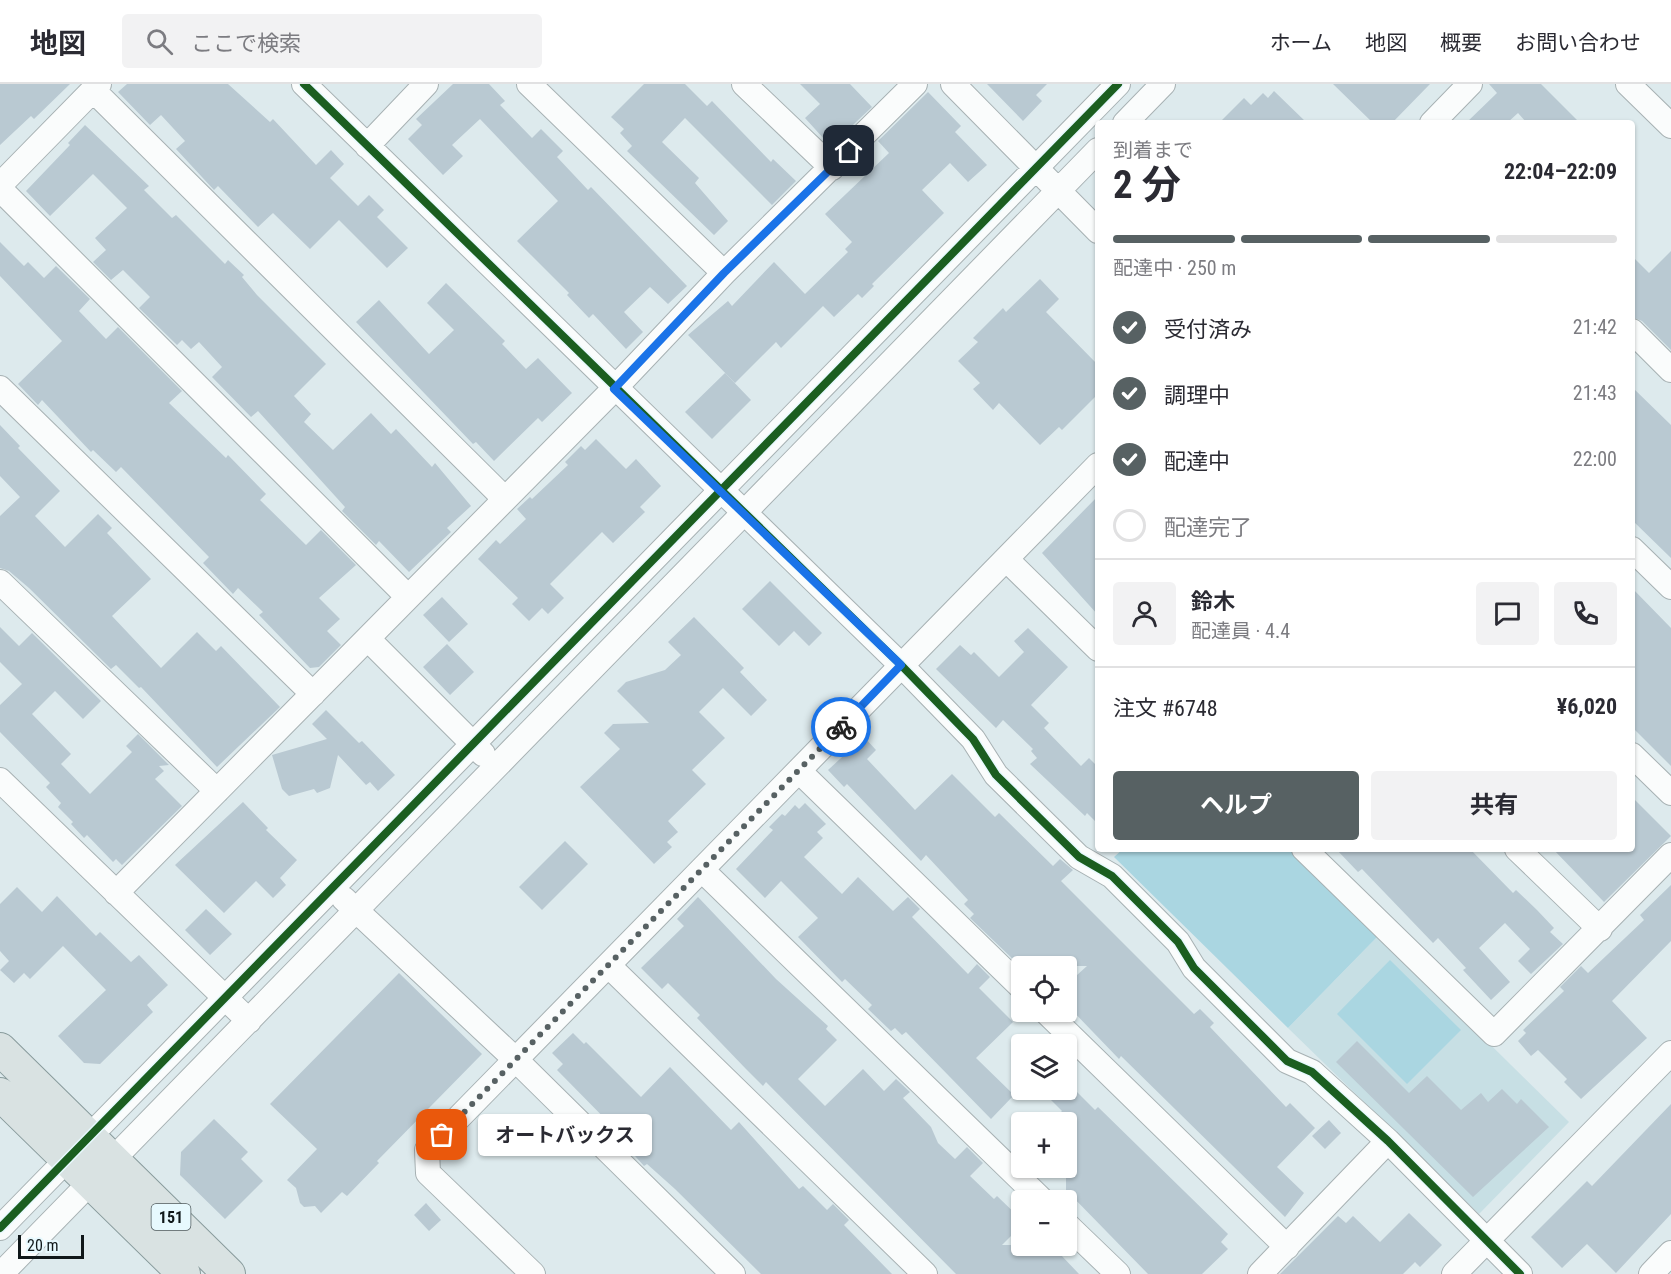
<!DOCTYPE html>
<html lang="ja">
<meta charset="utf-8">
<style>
body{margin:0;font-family:"Roboto Condensed","Noto Sans JP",sans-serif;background:#f2f2f3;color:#2b2b33;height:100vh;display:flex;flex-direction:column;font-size:22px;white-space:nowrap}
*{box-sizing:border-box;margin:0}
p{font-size:20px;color:#7c7c81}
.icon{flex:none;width:33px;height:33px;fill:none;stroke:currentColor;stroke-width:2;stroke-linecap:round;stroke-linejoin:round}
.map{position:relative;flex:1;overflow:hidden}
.sheet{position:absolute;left:1095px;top:36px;width:540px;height:732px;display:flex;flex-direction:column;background:#fff;border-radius:6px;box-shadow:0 2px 4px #0004}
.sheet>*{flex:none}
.controls{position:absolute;left:1011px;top:872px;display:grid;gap:12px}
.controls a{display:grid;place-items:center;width:66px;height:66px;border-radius:6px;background:#fff;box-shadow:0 2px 4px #0004;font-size:30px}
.scale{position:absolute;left:18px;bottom:15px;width:66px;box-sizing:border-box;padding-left:6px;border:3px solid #0f1719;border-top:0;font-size:16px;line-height:21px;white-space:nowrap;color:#0f1719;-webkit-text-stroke:4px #e7f9fe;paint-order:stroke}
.pin{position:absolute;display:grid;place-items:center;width:51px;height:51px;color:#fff;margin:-26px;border-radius:12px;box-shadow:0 3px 9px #0006}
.courier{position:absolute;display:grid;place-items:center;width:60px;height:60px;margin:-30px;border:4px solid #1a73e8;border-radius:50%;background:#fff;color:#222;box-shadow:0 2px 8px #0007}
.bubble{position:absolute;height:42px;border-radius:6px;background:#fff;box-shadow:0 2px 4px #0004;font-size:20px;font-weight:700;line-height:42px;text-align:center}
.headline em{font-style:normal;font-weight:700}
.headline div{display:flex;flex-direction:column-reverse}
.headline{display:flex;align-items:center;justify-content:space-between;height:102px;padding:0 18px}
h1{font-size:39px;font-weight:700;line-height:45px}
.bar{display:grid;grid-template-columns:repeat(4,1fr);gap:9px 6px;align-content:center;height:72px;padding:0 18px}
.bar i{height:8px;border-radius:4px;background:#e1e1e2}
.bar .selected{background:#576163}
.bar p{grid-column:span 4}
.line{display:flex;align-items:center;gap:15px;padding:0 18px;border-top:2px solid #e1e1e2}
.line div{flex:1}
.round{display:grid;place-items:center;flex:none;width:63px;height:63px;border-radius:6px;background:#f2f2f3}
ol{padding:0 18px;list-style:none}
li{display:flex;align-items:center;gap:18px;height:66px}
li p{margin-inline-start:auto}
li .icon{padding:6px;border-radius:50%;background:#576163;color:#fff;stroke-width:4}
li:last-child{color:#7c7c81}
li i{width:33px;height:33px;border:3px solid #e1e1e2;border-radius:50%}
.button{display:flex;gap:12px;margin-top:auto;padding:12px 18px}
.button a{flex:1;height:69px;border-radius:6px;background:#576163;color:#fff;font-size:24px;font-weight:700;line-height:69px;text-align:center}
.button a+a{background:#f2f2f3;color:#2b2b33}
header{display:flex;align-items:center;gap:36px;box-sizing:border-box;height:84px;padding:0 30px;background:#fff;border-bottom:2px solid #e1e1e2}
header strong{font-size:28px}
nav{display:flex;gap:33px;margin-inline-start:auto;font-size:21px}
.search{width:420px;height:54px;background:#f2f2f3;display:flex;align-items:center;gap:15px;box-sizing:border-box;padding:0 21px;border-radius:6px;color:#7c7c81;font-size:22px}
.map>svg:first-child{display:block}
.built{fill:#c7dfe4}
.green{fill:#aad6e1}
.building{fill:#b9c9d2}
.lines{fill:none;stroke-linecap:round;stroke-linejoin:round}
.minor-casing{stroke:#a7b1b3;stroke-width:26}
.major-casing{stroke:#889b9c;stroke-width:34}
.minor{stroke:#fafcfc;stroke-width:24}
.major{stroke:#d9e2e2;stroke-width:32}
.cycleway-casing{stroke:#e7f9fe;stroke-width:11}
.cycleway{stroke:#1b5e20;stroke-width:8}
.done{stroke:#576163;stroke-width:6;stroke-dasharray:0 10.8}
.route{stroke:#1a73e8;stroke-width:8}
.labels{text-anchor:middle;stroke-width:4.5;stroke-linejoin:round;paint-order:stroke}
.shield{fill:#e7f9fe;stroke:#505b5e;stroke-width:1.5}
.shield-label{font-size:16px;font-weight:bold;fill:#0f1719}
</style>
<header>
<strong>地図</strong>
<div class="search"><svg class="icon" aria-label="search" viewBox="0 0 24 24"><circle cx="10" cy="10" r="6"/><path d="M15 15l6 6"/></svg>ここで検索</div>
<nav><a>ホーム</a><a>地図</a><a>概要</a><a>お問い合わせ</a></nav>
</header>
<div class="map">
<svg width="1671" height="1190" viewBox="0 0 1671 1190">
<rect width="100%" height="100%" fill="#ddeaed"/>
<path class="built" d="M1379,851L1569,1038L1479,1130L1288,944Z"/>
<path class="green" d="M1123,765H1291L1379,851L1288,944L1114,773Z
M1390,876L1461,946L1407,1000L1337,930Z"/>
<path class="building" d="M0,0H70L34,35L31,32L0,61Z
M127,0H228L270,38L273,35L316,81L331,66L344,80L330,94L358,122L369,111L384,126L377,133L408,164L387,184L339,136L310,165L273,129L258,143L218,102L214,106L176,65L185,57L161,31L150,41L118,8Z
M453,0H489L505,17L500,21L532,54L541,45L563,67L557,73L588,106L591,103L687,202L668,220L650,203L624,228L643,248L626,265L593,230L589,234L567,211L569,209L517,157L558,117L480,35L452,61L463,72L443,91L408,55L422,41L416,35Z
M644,0H685L707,22L712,17L771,78L773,75L796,97L772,121L685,34L662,58L699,94L695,99L728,137L714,151L627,67L632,62L620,49L624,45L611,33Z
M800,0H850L872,23L837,56L824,55L805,34L820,20Z
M987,0H1047L1036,11L1042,17L1023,37Z
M1333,0H1430L1392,39H1373Z
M1489,0H1541L1580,39H1527L1518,29L1507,39H1466L1497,9Z
M1274,7L1307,39H1219L1244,14L1251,21L1263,9L1268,14Z
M928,8L961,42L955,48L987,81L968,98L950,79L922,106L944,129L872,200L874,202L862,214L858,210L834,233L823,222L781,264L776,258L735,299L688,251L728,217L732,222L774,178L805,210L848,168L845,165L852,158L825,130L889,69L878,57Z
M85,41L149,102L144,106L172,134L176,131L225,180L228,176L244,191L242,193L257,211L326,280L294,312L311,330L304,338L333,366L371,329L391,350L396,345L432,383L435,379L471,422L447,444L451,448L409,488L379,457L376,461L342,427L345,423L258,327L251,333L212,293L222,283L199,258L191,265L182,256L177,261L139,224L150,213L123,186L111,196L93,178L106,166L95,154L127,124L93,90L50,132L26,107L70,61L68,59Z
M0,158L24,182L28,178L44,194L56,182L90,215L79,227L106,255L118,243L182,307L169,319L226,374L228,371L266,410L260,416L306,461L321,446L356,481L319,514L340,535L327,547L341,561L319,583L310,584L259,531L263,528L238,504L233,510L203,479L209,473L121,383L116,388L93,366L91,368L42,316L38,321L18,300L62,257L0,192Z
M1671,167V266L1642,237L1632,233V172L1649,189Z
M1040,195L1059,215L1046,228L1098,281V310L1062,346L1059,343L1040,361L999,319L993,326L973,305L980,299L958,277L978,258L973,254L1003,224L1006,228Z
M446,199L505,257L502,260L526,285L538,274L572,309L542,338L538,334L494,377L476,358L473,360L356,238L379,216L429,270L454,246L427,219Z
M725,289L751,316L712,355L685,328Z
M1632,303L1671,341V474L1632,436Z
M0,341L20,362L18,364L60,407L35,432L65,463L98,430L112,444L107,449L151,495L112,532L161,584L197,548L216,567L221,562L280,623L217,683L141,603L139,604L116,581L111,585L29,504L9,487L0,484V432L20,413L0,392Z
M596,355L626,385L636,375L661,402L640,423L645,428L613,459L602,448L550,500L564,514L548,530L542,524L529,537L512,520L518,514L478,475L496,456L500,460L526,435L517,425L530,413L532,415L568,381L565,378L581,362L585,366Z
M1098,412V531L1042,469Z
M770,497L822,549L809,562L794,547L779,562L742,525Z
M1632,504L1671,544V682L1632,643Z
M442,513L468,540L449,558L423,531Z
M694,533L744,584L740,588L767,616L751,632L723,604L699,628L725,654L692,686L706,700L668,737L678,748L667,758L672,763L654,780L580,703L620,665L604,649L613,640L649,639L617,607L626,598L665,586L681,571L668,558Z
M0,543L19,562L32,549L101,617L83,635L55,607L32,630L71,670L61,680L90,710L132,668L126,662L138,650L169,681L159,682L164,687L155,695L182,722L122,781L116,775L113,778L87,751L84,754L71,740L73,738L58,723L61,719L46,703L50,699L0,648V621L22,600L0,578Z
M1028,544L1068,583L1031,621L1049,639L1044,644L1078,679L1081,682L1089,674L1098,683V740L1087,729L1085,732L1030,680L1037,674L1031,667L1033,665L1003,636L996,644L936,585L960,561L971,571L974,568L999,593L1024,568L1014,557Z
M447,560L474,588L450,611L423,583Z
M326,626L359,659L362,657L395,691L378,707L370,698L366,701L338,671L330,704L317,709L314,705L289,712L282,705L272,671L327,655L312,640Z
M864,653L876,666L867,675L915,726L952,690L995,733L999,729L1053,782L1060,775L1073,786L1061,797L1194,930L1200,925L1214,939L1210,943L1286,1023L1290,1019L1315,1044L1277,1083L1304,1109L1285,1133L1121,972L1119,975L1066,920V901L1087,882H1020L970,834L974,830L964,820L968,816L926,771L921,777L847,700L844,703L828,686Z
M1632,713L1671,752L1604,818L1553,765H1632Z
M243,718L268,744L266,746L297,776L280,794L286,801L273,814L256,797L224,829L175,781Z
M805,719L826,740L817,748L823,754L804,773L842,810L858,793L893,827L908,813L920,825L912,833L968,890L977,880L990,893L979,904L1013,938L976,974L1014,1011L991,1035L906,948L902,951L895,944L891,947L868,925L872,921L845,895L842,898L798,853L818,834L781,797L765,814L736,785L773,746L769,743L782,730L785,732L795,721L799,725Z
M565,757L588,780L542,826L519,803Z
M1336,765H1470L1513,809L1516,806L1537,826L1554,844L1550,848L1563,860L1531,890L1518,877L1530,865L1505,839L1479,864L1510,898L1491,916L1463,886L1466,884L1438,854L1433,859L1362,785L1358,788Z
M1671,801V857L1612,917L1647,954L1581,1015L1564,998L1567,995L1538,966L1531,972L1518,957L1526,949L1523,946L1564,907L1560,903L1581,882L1588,889L1644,836L1640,831Z
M17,803L42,828L57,812L96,852L100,848L131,878L139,871L168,901L147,921L153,928L100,980L84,979L58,952L106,906L63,862L30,895L24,889L14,899L0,886L9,877L0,867V820Z
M698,813L776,895L828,942L826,945L837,956L798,995L825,1022L863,985L884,1007L896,995L910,1008L903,1014L931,1043L938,1059L955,1075L967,1063L983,1079L970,1092L994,1115L997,1112L1022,1136V1141L1002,1161H1067L1060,1170L1079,1190H956L766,998L763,1002L746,985L697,934L700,931L668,899L662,905L641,884L684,842L677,835Z
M206,825L232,850L210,871L185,846Z
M399,889L482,970L377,1077L379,1079L347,1112L342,1108L321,1129L315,1122L304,1123L300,1119L296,1104L287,1096L317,1065L270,1020Z
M573,949L584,960L586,958L641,1013L670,983L731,1046L739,1038L799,1105L803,1102L827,1126L833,1120L849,1136L844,1141L892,1190H761L675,1105L647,1080L644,1082L618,1053L621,1051L557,986L563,980L552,969Z
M1357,957L1409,1009L1427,992L1461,1026L1481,1009L1488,1018L1502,1005L1517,1020L1521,1015L1549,1043L1473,1113L1336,978Z
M1040,1005H1074L1095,1026L1098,1023L1228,1150L1221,1158L1228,1165L1202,1190H1148L1066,1106V1038H1051L1062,1027Z
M1671,1020V1130L1616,1189L1587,1160L1562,1184L1531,1153L1587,1097L1592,1102Z
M214,1035L248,1068L241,1075L263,1097L225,1135L180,1091L181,1068Z
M1329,1036L1341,1049L1325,1065L1312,1052Z
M426,1119L441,1136L429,1147L414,1131Z
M1409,1129L1442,1161L1420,1183L1415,1178L1403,1190H1280L1338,1132L1346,1139L1353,1132L1380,1158Z"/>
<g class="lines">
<g class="minor-casing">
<path id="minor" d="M304,0L901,581L973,655L996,691L1079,773L1112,792L1178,858L1194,884L1287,977L1312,988L1388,1057L1520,1190
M529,0L724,189
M744,0L832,84
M953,0L1098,147
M1628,0L1671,42
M93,6L505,415
M1125,39L1163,0
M1432,39L1470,0
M367,62L426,0
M0,101L99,0
M0,105L408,513
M1632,247L1671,286
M0,304L313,610
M1632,465L1671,503
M1007,476L1098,565
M0,498L217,707
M368,555L483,670
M1632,671L1671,709
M799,687L1022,904
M0,696L249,937
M1304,765L1494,950L1671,771
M1517,765L1600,845
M702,786L1042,1116
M116,809L614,305L724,189L915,0
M344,815L516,976L733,1190
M609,882L925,1190
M1045,927L1287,1163
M1066,1140L1118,1190
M0,1144L1118,0
M1,1190L1098,66
M533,1190L428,1089L427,1066L1098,381
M1260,1190L1388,1057
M1454,1190L1671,969
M1651,1190L1671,1169"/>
</g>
<g class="major-casing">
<path id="major" d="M0,965L229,1190
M0,1010L184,1190"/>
</g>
<use href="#minor" class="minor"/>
<use href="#major" class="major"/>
<g class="cycleway-casing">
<path id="cycleway" d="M304,0L901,581L973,655L996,691L1079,773L1112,792L1178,858L1194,884L1287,977L1312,988L1388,1057L1520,1190
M0,1144L1118,0"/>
</g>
<use href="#cycleway" class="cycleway"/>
</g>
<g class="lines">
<path class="done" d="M442,1051L841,643"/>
<path class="route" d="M841,643L901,581L614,305L724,189L849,67"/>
</g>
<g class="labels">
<rect class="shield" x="151.5" y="1120" width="39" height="26" rx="4.5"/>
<g class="shield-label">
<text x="171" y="1139">151</text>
</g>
</g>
</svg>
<div class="controls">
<a><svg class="icon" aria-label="locate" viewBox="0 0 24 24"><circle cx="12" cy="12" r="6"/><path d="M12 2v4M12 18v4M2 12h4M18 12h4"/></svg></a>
<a><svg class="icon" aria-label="layers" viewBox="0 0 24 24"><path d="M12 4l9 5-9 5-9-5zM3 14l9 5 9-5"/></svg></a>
<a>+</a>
<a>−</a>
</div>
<div class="scale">20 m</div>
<div class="pin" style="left:442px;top:1051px;background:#ea580c"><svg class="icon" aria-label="bag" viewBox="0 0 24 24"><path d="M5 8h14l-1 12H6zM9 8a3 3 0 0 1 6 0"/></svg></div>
<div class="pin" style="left:849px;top:67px;background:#1f2937"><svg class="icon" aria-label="home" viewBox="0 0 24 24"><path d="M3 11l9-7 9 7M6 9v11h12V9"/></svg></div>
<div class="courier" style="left:841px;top:643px"><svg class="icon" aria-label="bike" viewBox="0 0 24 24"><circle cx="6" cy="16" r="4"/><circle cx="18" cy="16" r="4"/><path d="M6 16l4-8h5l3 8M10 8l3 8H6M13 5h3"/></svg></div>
<div class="bubble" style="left:478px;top:1030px;width:174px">オートバックス</div>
<section class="sheet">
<div class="headline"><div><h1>2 分</h1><p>到着まで</p></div><em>22:04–22:09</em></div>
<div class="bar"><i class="selected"></i><i class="selected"></i><i class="selected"></i><i></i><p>配達中 · 250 m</p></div>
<ol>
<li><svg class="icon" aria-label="check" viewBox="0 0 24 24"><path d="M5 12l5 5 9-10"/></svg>受付済み<p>21:42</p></li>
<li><svg class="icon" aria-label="check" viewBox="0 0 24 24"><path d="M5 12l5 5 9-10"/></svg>調理中<p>21:43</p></li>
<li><svg class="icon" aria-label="check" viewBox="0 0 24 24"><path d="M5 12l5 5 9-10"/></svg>配達中<p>22:00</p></li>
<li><i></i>配達完了</li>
</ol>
<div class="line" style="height:108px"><a class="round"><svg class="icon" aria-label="person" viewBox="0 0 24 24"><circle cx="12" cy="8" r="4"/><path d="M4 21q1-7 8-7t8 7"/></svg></a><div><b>鈴木</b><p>配達員 · 4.4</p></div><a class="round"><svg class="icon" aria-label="chat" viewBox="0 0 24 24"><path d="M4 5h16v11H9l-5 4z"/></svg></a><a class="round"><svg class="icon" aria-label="phone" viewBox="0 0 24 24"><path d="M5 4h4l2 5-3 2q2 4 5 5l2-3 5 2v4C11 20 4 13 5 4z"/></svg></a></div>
<div class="line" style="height:78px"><div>注文 #6748</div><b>¥6,020</b></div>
<div class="button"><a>ヘルプ</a><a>共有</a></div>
</section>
</div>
